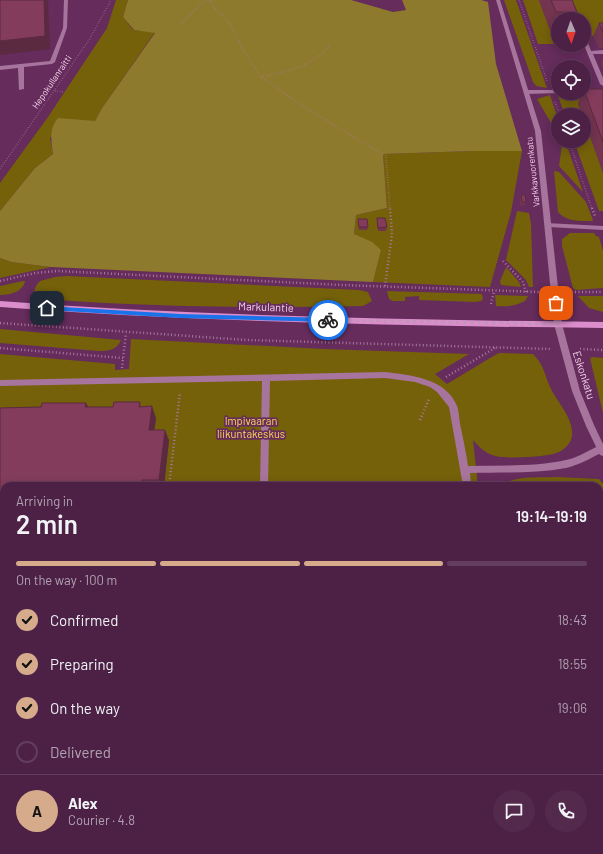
<!DOCTYPE html>
<meta charset="utf-8">
<style>
body{margin:0;font-family:Barlow,sans-serif;background:#53294c;color:#f1f3f6;height:100vh;display:flex;flex-direction:column;font-size:15px;white-space:nowrap}
*{box-sizing:border-box;margin:0}
p{font-size:13px;color:#b2a3b3}
.icon{flex:none;width:22px;height:22px;fill:none;stroke:currentColor;stroke-width:2;stroke-linecap:round;stroke-linejoin:round}
.map{position:relative;flex:1;overflow:hidden}
.drawer{position:absolute;left:0px;top:482px;width:603px;height:372px;display:flex;flex-direction:column;background:#4c2145;border-radius:12px 12px 0 0;box-shadow:0 2px 10px #0003,0 0 0 1px #633e5e}
.drawer>*{flex:none}
.needle{width:26px;rotate:178deg}
.buttons{position:absolute;left:551px;top:12px;display:grid;gap:8px}
.buttons a{display:grid;place-items:center;width:40px;height:40px;border-radius:50%;background:#4c2145;box-shadow:0 2px 10px #0003,0 0 0 1px #633e5e;font-size:20px}
.pin{position:absolute;display:grid;place-items:center;width:34px;height:34px;color:#fff;margin:-17px;border-radius:8px;box-shadow:0 2px 6px #0006}
.courier{position:absolute;display:grid;place-items:center;width:40px;height:40px;margin:-20px;border:3px solid #1a73e8;border-radius:50%;background:#fff;color:#222;box-shadow:0 1px 5px #0007}
.overview em{font-style:normal;font-weight:600}
.overview div{display:flex;flex-direction:column-reverse}
.overview{display:flex;align-items:center;justify-content:space-between;height:68px;padding:0 16px}
h1{font-size:26px;font-weight:600;line-height:30px}
.bar{display:grid;grid-template-columns:repeat(4,1fr);gap:6px 4px;align-content:center;height:48px;padding:0 16px}
.bar i{height:5px;border-radius:3px;background:#633e5e}
.bar .selected{background:#d6ab8b}
.bar p{grid-column:span 4}
.line{display:flex;align-items:center;gap:10px;padding:0 16px;border-top:1px solid #633e5e}
.line div{flex:1}
.round{display:grid;place-items:center;flex:none;width:42px;height:42px;border-radius:21px;background:#53294c}
ol{padding:0 16px;list-style:none}
li{display:flex;align-items:center;gap:12px;height:44px}
li p{margin-inline-start:auto}
li .icon{padding:4px;border-radius:50%;background:#d6ab8b;color:#111;stroke-width:4}
li:last-child{color:#b2a3b3}
li i{width:22px;height:22px;border:2px solid #633e5e;border-radius:50%}
.map>svg:first-child{display:block}
.green{fill:#75610a}
.forest{fill:#8e7a2d}
.lines{fill:none;stroke-linecap:round;stroke-linejoin:round}
.path-far2{stroke:#a879a0;stroke-width:1.5;stroke-dasharray:0.5 2;stroke-linecap:butt}
.path-far1{stroke:#a879a0;stroke-width:2.5;stroke-dasharray:1 2.5;stroke-linecap:butt}
.path{stroke:#a879a0;stroke-width:3;stroke-dasharray:1 3.5;stroke-linecap:butt}
.service{fill:#a6749c;fill-rule:evenodd}
.tertiary{fill:#a6749c;fill-rule:evenodd}
.secondary{fill:#db8dcc;fill-rule:evenodd}
.wall{fill:#72344f}
.shaded-wall{fill:#5c2a40}
.building{fill:#843c5c;stroke:#5c2a40}
.route{fill:#1a73e8}
.done{stroke:#c297ba;stroke-width:4;stroke-dasharray:0 7.2}
.labels{text-anchor:middle;stroke-width:3.5;stroke-linejoin:round;paint-order:stroke}
.far-street-label{font-size:9px;fill:#f4d1ec;stroke:#652c5c}
.street-label{font-size:11px;fill:#f4d1ec;stroke:#652c5c}
.park-label{font-size:11px;fill:#ffdb55;stroke:#652c5c}
</style>
<div class="map">
<svg width="603" height="854" viewBox="0 0 603 854">
<rect width="100%" height="100%" fill="#652c5c"/>
<path class="green" d="M116,0H128L123,17L133,30L155,32L102,108L95,121L50,138L53,154L35,168L0,211V183L48,117L107,28Z
M504,0H516L547,88L536,86L533,82Z
M523,0H539L550,30H558V44H538Z
M570,0H603V36H588L584,28V19H580Z
M550,95L558,119V124L551,123L537,99Z
M590,95L578,104L582,115H565L558,96Z
M584,119L603,173V211H599L574,141H584Z
M562,145L567,146L583,192L559,166Z
M473,151H522L511,212L490,287L373,282L381,250L354,235L356,215L387,208L383,154Z
M554,171L559,172L586,202L593,220L592,221C579,221 567,222 558,212Z
M517,211L529,213L531,224L533,287H529L526,280L506,260Z
M570,233H594L596,236L599,237L603,251V288L576,290L573,288L562,246V239Z
M0,258L11,262L51,267L0,278Z
M506,267L519,282L521,287L501,285L500,281Z
M67,276L359,290L368,292L372,301L363,306C256,308 149,307 42,299C32,295 33,288 40,281L55,277Z
M23,281H25C23,292 10,295 0,295V286Z
M387,291L482,294L483,299L481,301L475,302L419,300V296L405,297V301H393L389,299Z
M495,295L528,296L525,301C515,306 507,307 496,306Z
M578,296H603V312L589,308Z
M0,329L121,340C117,350 108,351 99,351L0,343Z
M131,339L324,349L469,354L435,374L447,384L490,358L499,353L533,354C544,364 545,377 551,389C558,403 574,419 572,436C571,444 563,451 556,453C547,457 504,459 495,456C485,453 479,447 473,440L478,486H4V850H506V854H0V354L115,364V370L129,369Z
M593,357L603,358V413L590,358Z
M558,477L599,479L603,484V537L599,541V486H499C515,475 539,478 558,477Z"/>
<path class="forest" d="M128,0H351L393,12L406,10L402,0H481L488,2L496,64L522,151H473L383,154L387,208L356,215L354,234L372,242L381,250L373,282L51,267L11,262L0,258V211L35,168L53,154C51,140 49,129 58,118L95,121L102,108L155,33L134,30L123,17Z
M603,537V854H506V850H599V541Z"/>
<g class="lines">
<path class="path-far2" d="M211,0V4L231,25L245,53L261,77L312,112L386,156L390,209
M519,0L547,81
M182,23L202,3L210,0
M261,77C288,71 314,67 331,43
M55,91L64,92
M555,102L560,115
M569,141L592,209
M0,169L89,40L111,0"/>
<path class="path-far1" d="M592,208L595,216
M503,261L523,282L526,292
M0,281L35,273L57,271L342,285L541,292
M385,286L392,234L390,208
M568,292H603
M491,304L494,291
M0,323L247,340L551,349
M0,348L123,358
M580,349L603,350
M122,368L126,333
M446,377L495,348
M420,420L429,399
M169,486L180,392"/>
<path class="path" d="M217,850V854"/>
<path class="service" d="M64,0H68L67,28L55,62L52,64L24,67V89L19,90L18,68L0,70V66L50,61L63,28Z
M584,38L587,40L591,51L603,50V54H593L603,78V86L600,84L584,45Z
M558,90V93H560L527,94L524,92L527,90Z
M546,223L603,226V230L548,227H546Z
M385,372C410,375 446,378 457,406C459,411 459,418 460,424C463,438 466,452 468,466C501,465 535,467 566,460C580,457 590,449 603,444V452C591,458 579,465 566,468C534,474 501,472 470,473L471,486H463L449,407L437,392L430,387L415,382L385,378L270,381L268,486H260L262,381L0,386V380Z"/>
<path class="tertiary" d="M496,0H500L541,131L562,324L580,391L594,425L603,444V456L600,455L586,426L572,391L554,324L535,131Z"/>
<path class="secondary" d="M0,301C201,316 402,320 603,322V328C402,326 201,322 0,307Z"/>
</g>
<path class="wall" d="M539,0H572L577,12L575,19H558V30H550Z
M599,23H603V48H599L593,36Z
M602,60H603V70L601,64Z
M584,89H603V173L584,119V115H582L578,103L582,93H584Z
M521,195L526,202L524,206L520,205V199Z
M377,218L387,227L386,231H378L377,221Z
M358,219L368,227L367,230H359Z
M140,402L141,407L156,418L154,430L169,440L164,486H4V675H0V408L41,407L86,403L88,407H113Z"/>
<path class="shaded-wall" d="M44,0H48L50,49L0,55V41Z
M86,403L92,414L85,407Z
M152,406L156,418L153,440L149,430Z
M165,430L169,440L164,486H162L159,480Z
M142,480L145,486H142Z
M0,742L4,746V754L0,750Z
M106,850H115L120,854H110Z"/>
<path class="building" d="M0,0H44L45,36L0,41Z
M551,0H572L577,12H556Z
M599,23H603V32Z
M584,89H603V142L584,90Z
M521,195H525L526,202H522Z
M377,218H385L387,227L378,228Z
M358,219H367L368,227H359Z
M114,402H140L139,407L152,406L149,430H165L159,480H142V486H4V670H0V408L41,407L42,403H86L85,407H113Z
M0,750L4,754V850H106L110,854H7L0,847Z
M238,850H486L487,854H238Z"/>
<path class="route" d="M45,306L180,314L328,318L331,320L328,322L180,318L47,310L44,308Z"/>
<g class="lines">
<path class="done" d="M328,320L558,324L556,303"/>
</g>
<g class="labels">
<g class="far-street-label">
<text transform="translate(52 82) rotate(-56)" y="3">Hepokullanraitti</text>
<text transform="translate(533 172) rotate(-96)" y="3">Varkkavuorenkatu</text>
</g>
<g class="street-label">
<text transform="translate(266 307) rotate(2)" y="4">Markulantie</text>
<text transform="translate(584 375) rotate(72)" y="4">Eskonkatu</text>
</g>
<g class="park-label">
<text x="251" y="425">Impivaaran<tspan x="251" dy="13">liikuntakeskus</tspan></text>
</g>
</g>
</svg>
<div class="buttons">
<a><svg class="needle" viewBox="-14 -14 28 28"><path d="M0-13l5 13h-10z" fill="#e53935"/><path d="M0 13l5-13h-10z" fill="#b2a3b3"/></svg></a>
<a><svg class="icon" aria-label="locate" viewBox="0 0 24 24"><circle cx="12" cy="12" r="6"/><path d="M12 2v4M12 18v4M2 12h4M18 12h4"/></svg></a>
<a><svg class="icon" aria-label="layers" viewBox="0 0 24 24"><path d="M12 4l9 5-9 5-9-5zM3 14l9 5 9-5"/></svg></a>
</div>
<div class="pin" style="left:556px;top:303px;background:#ea580c"><svg class="icon" aria-label="bag" viewBox="0 0 24 24"><path d="M5 8h14l-1 12H6zM9 8a3 3 0 0 1 6 0"/></svg></div>
<div class="pin" style="left:47px;top:308px;background:#1f2937"><svg class="icon" aria-label="home" viewBox="0 0 24 24"><path d="M3 11l9-7 9 7M6 9v11h12V9"/></svg></div>
<div class="courier" style="left:328px;top:320px"><svg class="icon" aria-label="bike" viewBox="0 0 24 24"><circle cx="6" cy="16" r="4"/><circle cx="18" cy="16" r="4"/><path d="M6 16l4-8h5l3 8M10 8l3 8H6M13 5h3"/></svg></div>
<section class="drawer">
<div class="overview"><div><h1>2 min</h1><p>Arriving in</p></div><em>19:14–19:19</em></div>
<div class="bar"><i class="selected"></i><i class="selected"></i><i class="selected"></i><i></i><p>On the way · 100 m</p></div>
<ol>
<li><svg class="icon" aria-label="check" viewBox="0 0 24 24"><path d="M5 12l5 5 9-10"/></svg>Confirmed<p>18:43</p></li>
<li><svg class="icon" aria-label="check" viewBox="0 0 24 24"><path d="M5 12l5 5 9-10"/></svg>Preparing<p>18:55</p></li>
<li><svg class="icon" aria-label="check" viewBox="0 0 24 24"><path d="M5 12l5 5 9-10"/></svg>On the way<p>19:06</p></li>
<li><i></i>Delivered</li>
</ol>
<div class="line" style="height:72px"><b class="round" style="background:#d6ab8b;color:#111">A</b><div><b>Alex</b><p>Courier · 4.8</p></div><a class="round"><svg class="icon" aria-label="chat" viewBox="0 0 24 24"><path d="M4 5h16v11H9l-5 4z"/></svg></a><a class="round"><svg class="icon" aria-label="phone" viewBox="0 0 24 24"><path d="M5 4h4l2 5-3 2q2 4 5 5l2-3 5 2v4C11 20 4 13 5 4z"/></svg></a></div>
</section>
</div>
